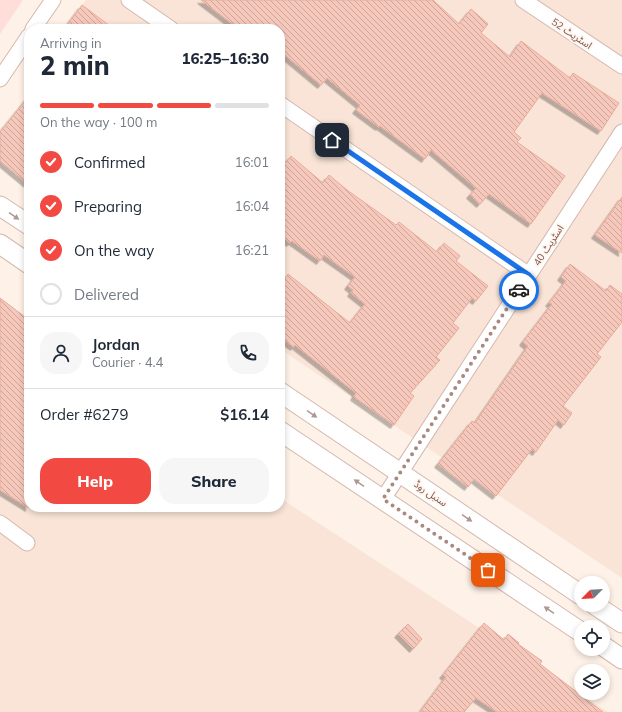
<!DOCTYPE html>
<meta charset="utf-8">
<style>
body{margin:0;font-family:Mulish,"Noto Sans Arabic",sans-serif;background:#f6f6f7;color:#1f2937;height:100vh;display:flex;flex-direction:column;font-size:15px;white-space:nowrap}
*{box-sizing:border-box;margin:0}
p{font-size:13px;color:#747a83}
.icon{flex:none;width:22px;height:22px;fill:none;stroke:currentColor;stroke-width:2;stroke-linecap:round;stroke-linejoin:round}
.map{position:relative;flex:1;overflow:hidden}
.drawer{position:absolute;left:24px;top:24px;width:261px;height:488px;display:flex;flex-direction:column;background:#fff;border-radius:16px;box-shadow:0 2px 6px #0003}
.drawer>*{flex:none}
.needle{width:26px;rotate:246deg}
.buttons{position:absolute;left:574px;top:576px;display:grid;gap:8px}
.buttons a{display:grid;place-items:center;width:36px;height:36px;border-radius:50%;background:#fff;box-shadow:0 2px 6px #0003;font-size:20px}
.pin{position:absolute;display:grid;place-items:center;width:34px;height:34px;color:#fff;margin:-17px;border-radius:8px;box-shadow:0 2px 6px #0006}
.courier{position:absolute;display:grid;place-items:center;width:40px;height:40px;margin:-20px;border:3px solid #1a73e8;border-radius:50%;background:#fff;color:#222;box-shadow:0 1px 5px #0007}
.summary em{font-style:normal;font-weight:800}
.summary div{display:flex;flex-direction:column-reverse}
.summary{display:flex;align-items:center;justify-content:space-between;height:68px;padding:0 16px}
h1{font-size:26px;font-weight:800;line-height:30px}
.bar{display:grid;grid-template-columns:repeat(4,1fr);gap:6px 4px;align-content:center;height:48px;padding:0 16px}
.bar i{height:5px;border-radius:3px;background:#e0e1e3}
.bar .current{background:#f24a42}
.bar p{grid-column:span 4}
.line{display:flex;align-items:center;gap:10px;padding:0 16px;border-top:1px solid #e0e1e3}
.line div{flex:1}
.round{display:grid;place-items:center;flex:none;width:42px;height:42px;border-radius:16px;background:#f6f6f7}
ol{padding:0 16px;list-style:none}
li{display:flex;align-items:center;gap:12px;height:44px}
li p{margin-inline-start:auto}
li .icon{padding:4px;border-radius:50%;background:#f24a42;color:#fff;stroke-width:4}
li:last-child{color:#747a83}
li i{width:22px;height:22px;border:2px solid #e0e1e3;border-radius:50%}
.cta{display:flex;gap:8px;margin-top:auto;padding:8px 16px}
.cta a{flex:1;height:46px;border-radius:16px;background:#f24a42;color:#fff;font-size:16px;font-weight:800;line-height:46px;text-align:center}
.cta a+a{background:#f6f6f7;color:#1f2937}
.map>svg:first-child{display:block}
.residential{fill:#f9e4d7}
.commercial{fill:#ffdeda}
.building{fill:url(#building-back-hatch);stroke:#eaab9a;filter:url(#shadow)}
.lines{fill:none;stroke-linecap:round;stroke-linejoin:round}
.minor-casing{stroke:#d4b8ae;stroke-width:17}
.tertiary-casing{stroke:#d4b8ae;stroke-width:21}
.minor{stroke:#fff;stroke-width:15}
.tertiary{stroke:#fff;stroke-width:19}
.oneway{fill:#b09791}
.done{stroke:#a98980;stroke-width:4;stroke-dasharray:0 7.2}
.route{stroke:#1a73e8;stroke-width:5}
.labels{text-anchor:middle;stroke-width:3.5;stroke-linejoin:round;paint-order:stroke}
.street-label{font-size:10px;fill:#7b5148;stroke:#fff6ef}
</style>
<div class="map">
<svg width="622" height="712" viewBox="0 0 622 712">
<defs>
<pattern id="building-back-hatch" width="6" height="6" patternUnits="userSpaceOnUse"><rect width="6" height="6" fill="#f6c8bc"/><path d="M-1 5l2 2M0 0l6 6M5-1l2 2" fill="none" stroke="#cca59b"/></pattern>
<filter id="shadow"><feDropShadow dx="-3.5" dy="3.5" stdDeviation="0" flood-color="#0004"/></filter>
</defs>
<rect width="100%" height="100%" fill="#fef1e7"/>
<path class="residential" d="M86,0H622V578L280,349V29H66Z
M0,315L29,507H280V498L608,712H0Z"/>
<path class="commercial" d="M0,0H23L0,34Z"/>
<path class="building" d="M201,0H433L459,24L471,9L488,24L481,33L510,57L521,41L570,78L573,73L619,103L601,131L542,93L514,132L521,138L517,142L565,176L531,224L489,194L480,204L470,195L476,188L431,150L425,159L380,126L379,127L356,110L360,105L327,78L321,85L280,51V29H239Z
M82,5L114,29H64Z
M29,96V185L0,161V132Z
M291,156L323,183L329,175L347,190L396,225L399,222L437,252L444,243L460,256L456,261L488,286L476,301L472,298L453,323L459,328L436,357L440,360L410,393L414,396L394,425L354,397L356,393L295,345L294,347L280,337V285L288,274L350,323L365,304L351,293L353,290L348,286L355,277L324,255L320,261L292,241L290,243L280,235V169Z
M622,197V253L595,235Z
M570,264L606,291L610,285L622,294V322L597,354L601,357L563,406L572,413L564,425L558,420L536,452L532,449L496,496L474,479L468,487L438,464L472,421L475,423L528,346L523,342L552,304L549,303L566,281L561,277Z
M0,298L29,320V508L0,490Z
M484,623L504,640L508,634L519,643L518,644L542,661L540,664L603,712H497L476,698L464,712H420L446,677L443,675Z
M408,624L422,639L413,649L398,634Z"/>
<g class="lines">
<g class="minor-casing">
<path id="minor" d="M129,0L171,29
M523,0L622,66
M33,29L53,0
M0,79L29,36
M280,104L529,275
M383,499L622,132
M0,523L27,543"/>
</g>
<g class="tertiary-casing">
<path id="tertiary" d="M0,206L29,225
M0,244L29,264
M280,392L581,595
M280,431L581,632
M595,605L622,623
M603,646L622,659"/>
</g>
<use href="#minor" class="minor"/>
<use href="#tertiary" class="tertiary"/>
</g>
<defs><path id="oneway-solid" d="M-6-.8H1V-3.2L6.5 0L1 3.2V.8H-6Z"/></defs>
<g class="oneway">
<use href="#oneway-solid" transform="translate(14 216) rotate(34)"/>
<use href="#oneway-solid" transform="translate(312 414) rotate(34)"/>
<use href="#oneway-solid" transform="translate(359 483) rotate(-146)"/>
<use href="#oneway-solid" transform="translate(467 518) rotate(34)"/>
<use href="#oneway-solid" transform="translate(549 610) rotate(-146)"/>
</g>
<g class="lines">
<path class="done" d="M488,570L383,499L519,290"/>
<path class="route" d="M332,140L529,275L519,290"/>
</g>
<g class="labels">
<g class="street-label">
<text transform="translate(572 33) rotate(34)" y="4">اسٹریٹ 52</text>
<text transform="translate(548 245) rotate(-57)" y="4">اسٹریٹ 40</text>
<text transform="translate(431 493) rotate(34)" y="4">سنبل روڈ</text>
</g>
</g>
</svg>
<div class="buttons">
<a><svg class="needle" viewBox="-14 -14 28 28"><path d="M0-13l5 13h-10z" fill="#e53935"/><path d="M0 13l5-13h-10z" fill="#747a83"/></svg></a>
<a><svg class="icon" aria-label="locate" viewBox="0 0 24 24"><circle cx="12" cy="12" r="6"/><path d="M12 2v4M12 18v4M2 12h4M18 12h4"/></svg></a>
<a><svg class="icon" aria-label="layers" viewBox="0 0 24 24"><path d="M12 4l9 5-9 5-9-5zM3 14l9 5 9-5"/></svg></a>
</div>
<div class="pin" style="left:488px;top:570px;background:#ea580c"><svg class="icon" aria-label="bag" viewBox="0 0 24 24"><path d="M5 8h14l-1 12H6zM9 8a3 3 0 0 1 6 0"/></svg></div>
<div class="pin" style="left:332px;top:140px;background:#1f2937"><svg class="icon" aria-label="home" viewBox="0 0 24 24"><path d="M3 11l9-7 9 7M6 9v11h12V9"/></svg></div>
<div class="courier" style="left:519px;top:290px"><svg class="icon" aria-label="car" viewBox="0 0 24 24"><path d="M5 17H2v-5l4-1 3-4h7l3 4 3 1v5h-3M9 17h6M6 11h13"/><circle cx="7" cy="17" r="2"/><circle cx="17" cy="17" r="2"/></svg></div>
<section class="drawer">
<div class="summary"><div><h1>2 min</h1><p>Arriving in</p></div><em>16:25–16:30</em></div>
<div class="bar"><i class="current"></i><i class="current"></i><i class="current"></i><i></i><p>On the way · 100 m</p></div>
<ol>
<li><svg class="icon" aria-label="check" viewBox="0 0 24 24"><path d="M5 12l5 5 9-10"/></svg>Confirmed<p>16:01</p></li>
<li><svg class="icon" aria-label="check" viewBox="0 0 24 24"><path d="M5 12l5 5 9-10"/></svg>Preparing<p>16:04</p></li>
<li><svg class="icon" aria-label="check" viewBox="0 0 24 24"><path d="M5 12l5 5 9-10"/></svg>On the way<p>16:21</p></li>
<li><i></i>Delivered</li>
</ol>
<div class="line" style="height:72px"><a class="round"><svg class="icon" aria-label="person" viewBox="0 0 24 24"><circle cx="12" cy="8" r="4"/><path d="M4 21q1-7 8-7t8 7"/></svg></a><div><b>Jordan</b><p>Courier · 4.4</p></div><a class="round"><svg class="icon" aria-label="phone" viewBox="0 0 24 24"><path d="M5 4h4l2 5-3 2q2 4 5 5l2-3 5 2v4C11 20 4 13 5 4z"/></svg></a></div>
<div class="line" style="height:52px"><div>Order #6279</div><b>$16.14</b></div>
<div class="cta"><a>Help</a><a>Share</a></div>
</section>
</div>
